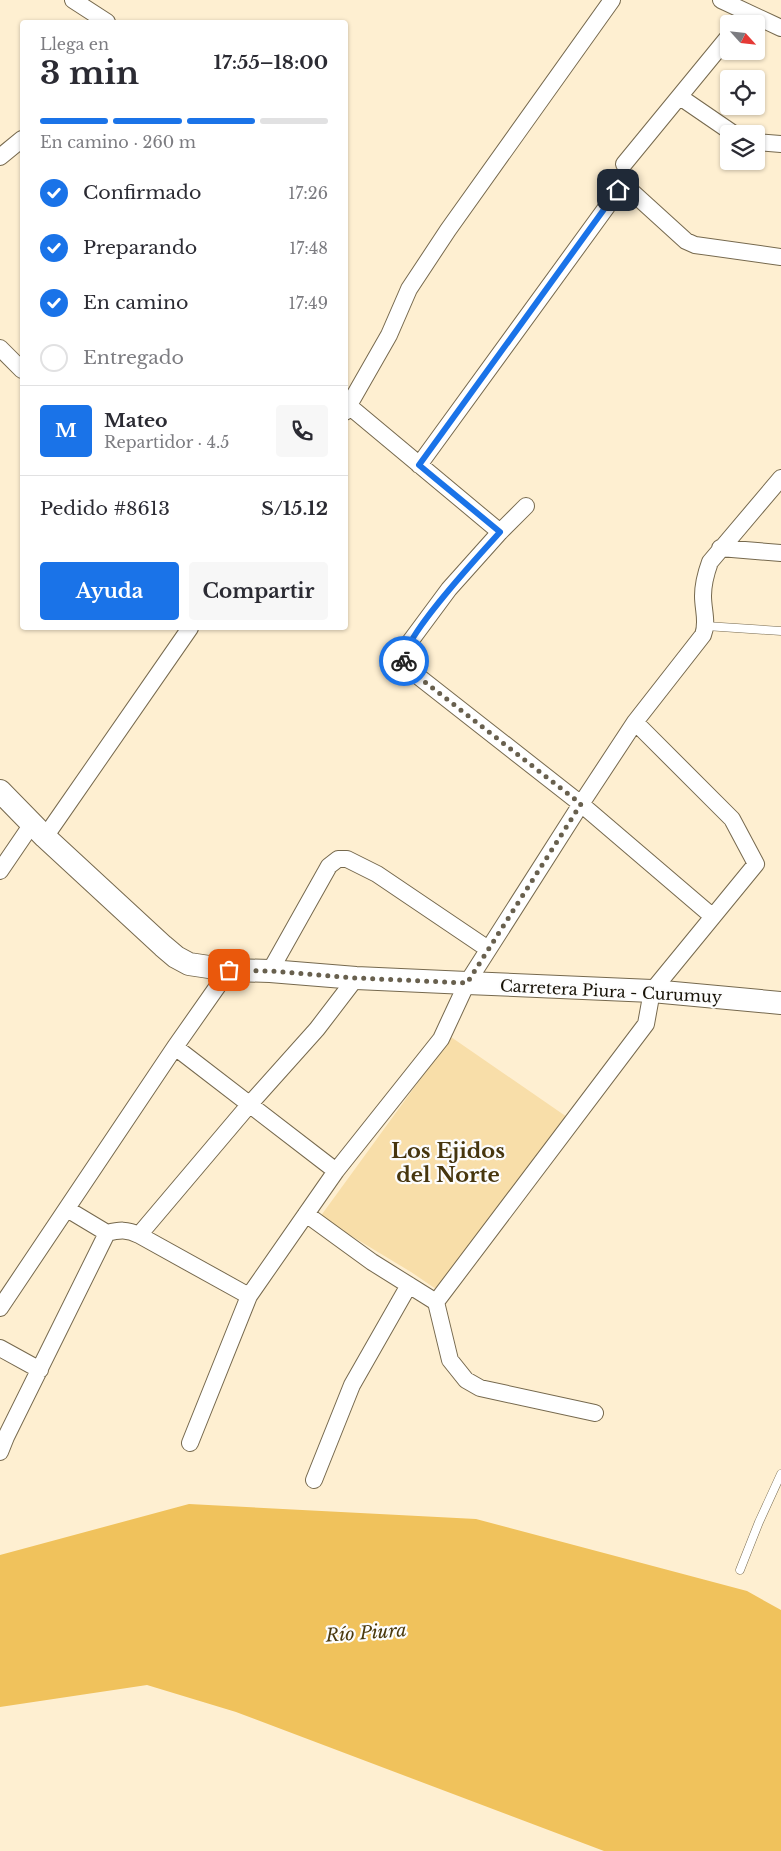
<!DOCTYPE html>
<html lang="es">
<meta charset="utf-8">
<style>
body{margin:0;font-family:"Libre Baskerville",serif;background:#f7f7f7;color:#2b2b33;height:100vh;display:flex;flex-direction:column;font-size:19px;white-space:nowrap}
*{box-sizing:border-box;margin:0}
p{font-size:16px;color:#7c7c81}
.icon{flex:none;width:28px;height:28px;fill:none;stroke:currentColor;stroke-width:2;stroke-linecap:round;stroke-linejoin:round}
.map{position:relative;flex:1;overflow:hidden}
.drawer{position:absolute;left:20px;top:20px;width:328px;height:610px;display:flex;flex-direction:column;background:#fff;border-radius:5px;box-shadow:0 1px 4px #0004}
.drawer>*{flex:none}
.needle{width:32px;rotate:117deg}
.tools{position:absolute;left:720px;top:15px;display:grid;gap:10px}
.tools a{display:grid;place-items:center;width:45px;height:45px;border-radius:5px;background:#fff;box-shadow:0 1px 4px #0004;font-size:25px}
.pin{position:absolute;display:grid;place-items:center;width:42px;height:42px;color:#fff;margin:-21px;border-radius:10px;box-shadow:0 2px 8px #0006}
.courier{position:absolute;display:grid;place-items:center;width:50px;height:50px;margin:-25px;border:4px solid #1a73e8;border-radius:50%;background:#fff;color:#222;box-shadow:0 1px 6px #0007}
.headline em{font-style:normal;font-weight:800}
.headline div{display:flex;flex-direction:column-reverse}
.headline{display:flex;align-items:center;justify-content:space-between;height:85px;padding:0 20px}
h1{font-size:32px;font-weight:800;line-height:38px}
.bar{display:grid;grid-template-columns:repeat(4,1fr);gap:8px 5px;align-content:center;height:60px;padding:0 20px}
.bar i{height:6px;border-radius:4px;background:#e1e1e2}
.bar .selected{background:#1a73e8}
.bar p{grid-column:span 4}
.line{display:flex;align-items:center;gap:12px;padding:0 20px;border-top:1px solid #e1e1e2}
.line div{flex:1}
.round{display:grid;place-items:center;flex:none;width:52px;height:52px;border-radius:5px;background:#f7f7f7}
ol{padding:0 20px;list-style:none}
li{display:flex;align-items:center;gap:15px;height:55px}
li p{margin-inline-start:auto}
li .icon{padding:5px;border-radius:50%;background:#1a73e8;color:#fff;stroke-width:4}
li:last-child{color:#7c7c81}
li i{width:28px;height:28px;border:2px solid #e1e1e2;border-radius:50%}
.cta{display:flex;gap:10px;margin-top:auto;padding:10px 20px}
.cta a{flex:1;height:58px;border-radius:5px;background:#1a73e8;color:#fff;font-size:20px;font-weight:800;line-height:58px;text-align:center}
.cta a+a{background:#f7f7f7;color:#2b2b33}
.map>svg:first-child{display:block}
.green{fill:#f8dea9}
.water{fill:#f0c25c}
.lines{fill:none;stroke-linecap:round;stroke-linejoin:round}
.lane-casing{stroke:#76694e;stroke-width:9}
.street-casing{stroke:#76694e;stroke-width:18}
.secondary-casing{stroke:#76694e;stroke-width:24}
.lane{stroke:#fff;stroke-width:8}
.street{stroke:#fff;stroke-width:16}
.secondary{stroke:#fff;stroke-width:22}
.done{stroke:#68604e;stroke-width:5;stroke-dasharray:0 9}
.route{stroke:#1a73e8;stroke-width:6}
.labels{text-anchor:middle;stroke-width:4.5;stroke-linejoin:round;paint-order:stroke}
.street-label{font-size:16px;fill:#181308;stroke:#fdfdfd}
.water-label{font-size:18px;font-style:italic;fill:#4b390d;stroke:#fdfdfd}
.district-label{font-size:21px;font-weight:bold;fill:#47360e;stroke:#fdfdfd}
</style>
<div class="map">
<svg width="781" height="1851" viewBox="0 0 781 1851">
<rect width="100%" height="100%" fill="#feefd1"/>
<path class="green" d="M451,1037L567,1117L439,1291L411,1272L320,1217Z"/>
<path class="water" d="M189,1504L476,1519L747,1591L781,1610V1851H604L236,1712L147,1685L0,1707V1555Z"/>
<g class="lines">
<g class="lane-casing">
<path id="lane" d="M706,626L781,631
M740,1570L759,1522L781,1474"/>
</g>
<g class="street-casing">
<path id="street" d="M73,0L107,22
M721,0L781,28
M680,97L734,134
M756,142L781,144
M0,157L22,139
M624,164L729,36
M0,348L22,370
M349,406L500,532L526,506
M345,412L389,335L409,289L448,230L612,0
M419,465L619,190L625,188L631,191L686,241L695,245L781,257
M500,532L449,589L409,643L404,657L405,666L581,804L712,916
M720,548L781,553
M45,837L190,628
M0,871L32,824
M270,971L329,866L338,859H347L377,874L488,949
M175,1047L336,1171
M67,1209L107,1233C119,1230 127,1229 139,1235L249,1296
M306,1214L372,1262L436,1302L450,1360L466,1380L480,1388L595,1413
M139,1235L249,1105L317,1029L356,978
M436,1302L646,1024L652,991L756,864L732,819L635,722
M0,1308L175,1047L229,970
M0,1348L40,1370
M190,1443L249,1296L336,1171L441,1039L467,983L581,804L635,722L703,635C708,622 703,610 703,596C703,584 706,573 710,562L781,478
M0,1452L6,1437L107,1233
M314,1480L352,1385L409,1285"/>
</g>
<g class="secondary-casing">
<path id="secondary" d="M0,791L45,837L163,946L176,957L189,964L229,970L270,971L356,978L467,983L652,991L781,1003"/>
</g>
<use href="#lane" class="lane"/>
<use href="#street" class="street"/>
<use href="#secondary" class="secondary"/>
</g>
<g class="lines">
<path class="done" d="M229,970L270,971L356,978L467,983L581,804L416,675L405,666L404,661"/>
<path class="route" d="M404,661C401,639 482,552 500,532L419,465L618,190"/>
</g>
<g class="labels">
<g class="street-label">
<text transform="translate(611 991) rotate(3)" y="6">Carretera Piura - Curumuy</text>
</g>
<g class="water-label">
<text transform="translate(366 1633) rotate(-4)" y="6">Río Piura</text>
</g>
<g class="district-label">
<text x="448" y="1158">Los Ejidos<tspan x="448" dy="24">del Norte</tspan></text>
</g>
</g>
</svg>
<div class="tools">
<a><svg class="needle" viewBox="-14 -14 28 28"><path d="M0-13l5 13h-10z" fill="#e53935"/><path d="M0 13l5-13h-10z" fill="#7c7c81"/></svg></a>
<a><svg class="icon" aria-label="locate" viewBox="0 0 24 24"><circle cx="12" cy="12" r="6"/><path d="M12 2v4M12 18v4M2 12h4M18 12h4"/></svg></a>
<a><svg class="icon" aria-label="layers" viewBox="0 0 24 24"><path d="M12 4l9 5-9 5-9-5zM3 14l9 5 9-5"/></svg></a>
</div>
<div class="pin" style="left:229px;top:970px;background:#ea580c"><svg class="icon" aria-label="bag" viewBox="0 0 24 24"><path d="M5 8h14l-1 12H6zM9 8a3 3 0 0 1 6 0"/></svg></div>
<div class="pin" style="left:618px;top:190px;background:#1f2937"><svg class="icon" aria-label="home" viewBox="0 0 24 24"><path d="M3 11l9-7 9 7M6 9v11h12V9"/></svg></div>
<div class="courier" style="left:404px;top:661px"><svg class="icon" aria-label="bike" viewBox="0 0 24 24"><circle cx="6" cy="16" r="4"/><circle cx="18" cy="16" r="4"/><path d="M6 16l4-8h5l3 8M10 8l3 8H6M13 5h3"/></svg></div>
<section class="drawer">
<div class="headline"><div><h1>3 min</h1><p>Llega en</p></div><em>17:55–18:00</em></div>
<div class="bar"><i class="selected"></i><i class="selected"></i><i class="selected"></i><i></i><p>En camino · 260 m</p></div>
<ol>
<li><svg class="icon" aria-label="check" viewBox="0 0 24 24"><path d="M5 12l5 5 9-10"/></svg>Confirmado<p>17:26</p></li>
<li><svg class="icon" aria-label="check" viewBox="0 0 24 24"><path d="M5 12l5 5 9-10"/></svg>Preparando<p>17:48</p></li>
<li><svg class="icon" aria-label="check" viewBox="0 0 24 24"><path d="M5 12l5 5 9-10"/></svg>En camino<p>17:49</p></li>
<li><i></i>Entregado</li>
</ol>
<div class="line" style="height:90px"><b class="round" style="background:#1a73e8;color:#fff">M</b><div><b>Mateo</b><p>Repartidor · 4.5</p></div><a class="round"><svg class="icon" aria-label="phone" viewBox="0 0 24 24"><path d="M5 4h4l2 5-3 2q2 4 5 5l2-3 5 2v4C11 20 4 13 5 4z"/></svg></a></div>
<div class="line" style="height:65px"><div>Pedido #8613</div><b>S/15.12</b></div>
<div class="cta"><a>Ayuda</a><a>Compartir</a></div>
</section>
</div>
